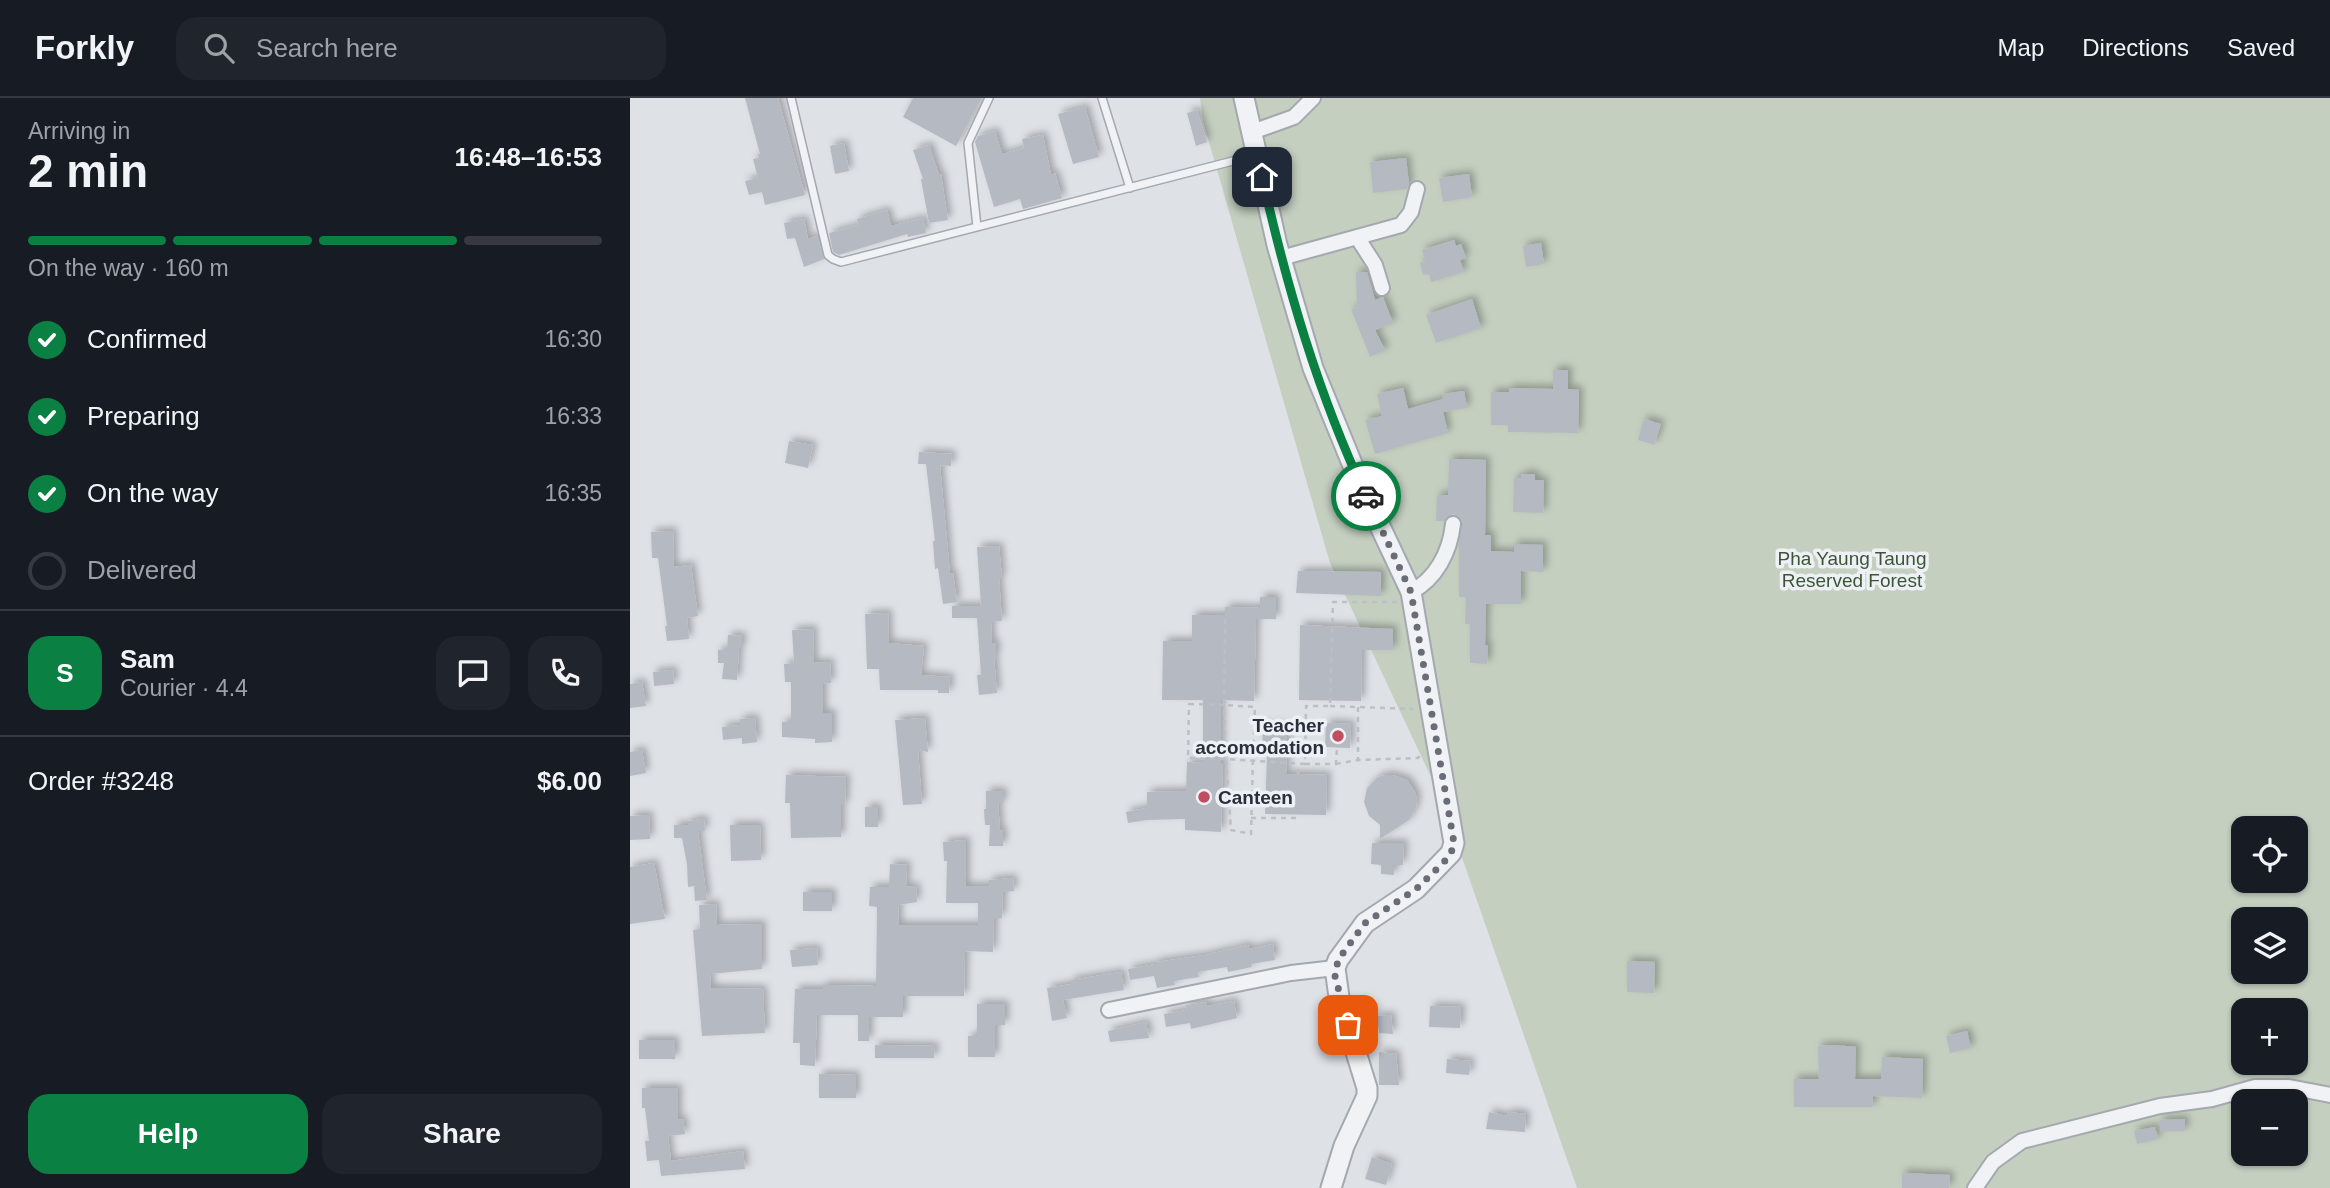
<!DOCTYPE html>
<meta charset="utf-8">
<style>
body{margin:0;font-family:Helvetica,sans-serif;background:#20242c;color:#f1f3f6;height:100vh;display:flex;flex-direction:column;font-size:26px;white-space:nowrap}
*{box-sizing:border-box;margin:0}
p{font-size:23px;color:#9ea1a6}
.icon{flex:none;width:38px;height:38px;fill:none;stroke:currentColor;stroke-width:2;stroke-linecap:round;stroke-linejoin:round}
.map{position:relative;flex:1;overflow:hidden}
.panel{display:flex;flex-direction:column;background:#171b24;width:630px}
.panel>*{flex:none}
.controls{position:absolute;left:1601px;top:718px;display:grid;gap:14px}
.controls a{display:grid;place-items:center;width:77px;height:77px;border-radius:14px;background:#171b24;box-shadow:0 2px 5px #0004;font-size:35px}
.pin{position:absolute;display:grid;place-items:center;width:60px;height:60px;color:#fff;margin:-30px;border-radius:14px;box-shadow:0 4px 10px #0006}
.courier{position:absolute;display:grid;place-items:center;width:70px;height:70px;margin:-35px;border:5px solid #0b8043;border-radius:50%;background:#fff;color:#222;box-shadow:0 2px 9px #0007}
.head em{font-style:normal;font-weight:700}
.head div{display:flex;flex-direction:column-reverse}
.head{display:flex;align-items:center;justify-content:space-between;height:119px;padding:0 28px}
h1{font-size:46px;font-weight:700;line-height:52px}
.bar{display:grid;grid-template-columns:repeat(4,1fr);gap:10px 7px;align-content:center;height:84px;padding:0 28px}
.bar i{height:9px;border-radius:5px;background:#363941}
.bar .current{background:#0b8043}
.bar p{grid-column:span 4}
.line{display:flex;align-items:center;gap:18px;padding:0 28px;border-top:2px solid #363941}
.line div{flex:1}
.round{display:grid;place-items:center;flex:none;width:74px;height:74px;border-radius:21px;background:#20242c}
ol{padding:0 28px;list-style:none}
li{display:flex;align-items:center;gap:21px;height:77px}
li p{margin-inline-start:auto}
li .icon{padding:7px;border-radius:50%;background:#0b8043;color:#fff;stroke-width:4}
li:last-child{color:#9ea1a6}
li i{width:38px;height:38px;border:4px solid #363941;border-radius:50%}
.button{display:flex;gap:14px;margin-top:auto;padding:14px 28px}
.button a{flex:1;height:80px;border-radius:21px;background:#0b8043;color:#fff;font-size:28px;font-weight:700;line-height:80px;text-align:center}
.button a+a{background:#20242c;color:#f1f3f6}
header{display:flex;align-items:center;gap:42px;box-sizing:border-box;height:98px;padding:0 35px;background:#171b24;border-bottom:2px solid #363941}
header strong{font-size:33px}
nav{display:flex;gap:38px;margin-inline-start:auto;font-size:24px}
.search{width:490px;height:63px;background:#20242c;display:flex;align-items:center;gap:18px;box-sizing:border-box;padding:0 24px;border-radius:21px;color:#9ea1a6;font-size:26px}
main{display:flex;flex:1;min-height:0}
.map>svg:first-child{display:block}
.green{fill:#c4cfc0;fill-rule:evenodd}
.building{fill:#b5bac2;filter:url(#shadow)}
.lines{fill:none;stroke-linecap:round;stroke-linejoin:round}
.service-casing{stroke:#a4a8af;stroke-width:10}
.minor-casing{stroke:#a4a8af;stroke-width:18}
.tertiary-casing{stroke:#a4a8af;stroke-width:23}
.path{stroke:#bcbfc5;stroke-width:2.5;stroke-dasharray:5 5;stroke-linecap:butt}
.service{stroke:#f0f2f5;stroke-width:7}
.minor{stroke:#f0f2f5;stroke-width:14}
.tertiary{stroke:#f0f2f5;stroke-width:19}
.done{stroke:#686d77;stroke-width:7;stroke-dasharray:0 12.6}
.route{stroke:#0b8043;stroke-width:9}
.poi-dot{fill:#bf4e61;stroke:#edf0f4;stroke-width:2.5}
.labels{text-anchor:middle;stroke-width:7;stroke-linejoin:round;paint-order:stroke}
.park-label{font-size:19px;fill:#3d5537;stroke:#edf0f4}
.poi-label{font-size:19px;font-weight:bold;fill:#292f3b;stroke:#edf0f4;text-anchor:end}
</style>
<header>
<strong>Forkly</strong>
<div class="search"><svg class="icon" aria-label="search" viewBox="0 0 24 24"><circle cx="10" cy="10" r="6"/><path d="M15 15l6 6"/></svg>Search here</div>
<nav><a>Map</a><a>Directions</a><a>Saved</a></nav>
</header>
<main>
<section class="panel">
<div class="head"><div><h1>2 min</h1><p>Arriving in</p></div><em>16:48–16:53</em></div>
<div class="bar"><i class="current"></i><i class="current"></i><i class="current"></i><i></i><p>On the way · 160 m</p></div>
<ol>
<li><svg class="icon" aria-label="check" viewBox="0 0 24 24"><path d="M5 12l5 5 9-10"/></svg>Confirmed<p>16:30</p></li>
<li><svg class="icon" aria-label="check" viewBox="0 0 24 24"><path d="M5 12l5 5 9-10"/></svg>Preparing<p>16:33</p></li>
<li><svg class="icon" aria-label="check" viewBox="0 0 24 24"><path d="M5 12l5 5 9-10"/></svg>On the way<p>16:35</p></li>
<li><i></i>Delivered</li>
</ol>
<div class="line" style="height:126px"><b class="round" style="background:#0b8043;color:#fff">S</b><div><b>Sam</b><p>Courier · 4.4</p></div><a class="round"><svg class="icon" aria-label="chat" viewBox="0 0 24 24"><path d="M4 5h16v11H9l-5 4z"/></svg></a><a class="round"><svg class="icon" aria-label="phone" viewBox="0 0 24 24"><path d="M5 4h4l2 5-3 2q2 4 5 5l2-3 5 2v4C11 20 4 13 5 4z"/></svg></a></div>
<div class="line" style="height:91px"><div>Order #3248</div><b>$6.00</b></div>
<div class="button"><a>Help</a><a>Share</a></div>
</section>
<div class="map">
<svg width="1700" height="1090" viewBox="0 0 1700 1090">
<defs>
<filter id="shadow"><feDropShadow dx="4" dy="-4" stdDeviation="3.5" flood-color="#0004"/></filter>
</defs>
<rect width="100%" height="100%" fill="#dee1e6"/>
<path class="green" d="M570,0H1700V1090H947L812,702L700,465L573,23ZM1614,730H1666V782H1614ZM1614,821H1666V873H1614ZM1614,912H1666V964H1614ZM1614,1003H1666V1055H1614Z"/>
<path class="building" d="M115,0H148L175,97L135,107L132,94L119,97L115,83L128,80L123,61L129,60L128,56H130Z
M283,0H352L326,48L273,19Z
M455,9L469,59L443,66L428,16Z
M567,12L577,44L566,48L557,15Z
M365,33L372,56L394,50L392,41L413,37L421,77L425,75L432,100L393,111L390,101L364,109L345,44L348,38Z
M214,45L219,73L205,76L200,48Z
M299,47L309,77L311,76L318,122L299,125L291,81H293L283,52Z
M776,60L779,86L777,91L743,95L740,64Z
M839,76L842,99L813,104L809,80Z
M257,112L261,128L293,120L296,135L278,139L277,136L209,157L203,154L199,135L228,127L227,121Z
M174,121L178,141L187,138L194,161L174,169L165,140L157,141L154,125Z
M824,142L826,148L831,146L836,160L830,162L834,174L801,184L799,176L793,177L790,165L795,163L792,152Z
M911,145L914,166L896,169L893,148Z
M726,174H737L745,202L753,199L763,225L745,232L755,252L740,259L721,211L727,209Z
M842,201L851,230L806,245L796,217Z
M923,272H938V291L949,292L948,335L878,334V327H861V294H879V290L923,291Z
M773,290L778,311L813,301L812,296L834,293L837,310L813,314L818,335L745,356L735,322L752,318L747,296Z
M1014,321L1031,326L1024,347L1008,342Z
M159,343L183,347L178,370L155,365Z
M289,354L322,356L321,368L310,367L320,476L323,475L327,504L313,506L308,470L305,471L303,443H305L296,366H288Z
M819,361L856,362L855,437H861V453L884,454V446L913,447V474L891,473V506H856L855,547H858L857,566L840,565V526H835L836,499H829V444L832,423L824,416L819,417L814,423H806L807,397H818Z
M891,376H905V382H914L913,415L883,414L884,380H891Z
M43,433L44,469L61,467L68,518L57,520L59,541L37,543L35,528H37L28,460H22L21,434Z
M369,448L372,480H369L372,523L361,524L362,545H366V558L364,559L367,595L349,597L347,577H351L347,520H322V508H351L347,449Z
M668,473L751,474V498L666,495Z
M630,499H646V521H626L624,603L591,602V665H593L591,734L555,732V721L517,722L498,725L496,714L517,710V694L556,693L557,664L573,665V602H532L533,543H562V517H595V509L630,510Z
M258,515L259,545L294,548L291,577L320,579L319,595H308V592H250L249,571H237L235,516Z
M670,527L763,531V552H732L731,603L669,602Z
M183,531L184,565L200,564L201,585L193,586V615H202V644L185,645V641L152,639V624H161V584H155L154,566L164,565L162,532Z
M98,537L112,538V550H109L107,582L92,581L94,565H88V552H97Z
M43,572L44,586L24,588L23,574Z
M12,584L16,608L0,610V586Z
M125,620L127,644L112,646V640L93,642L92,629L110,627V621Z
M295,620L298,654L288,652L292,706L273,707L265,622Z
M696,625L721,626L720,650L695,649Z
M633,628L657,629L656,676L697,677L696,717L635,716L637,656H632Z
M12,652L16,675L0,678V654Z
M156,677L216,679L215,707H211V739L161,740L160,705H155Z
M755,677H763L777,682L785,694L787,701L786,709L779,722L750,741V727L739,718L734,704L737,690L748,679Z
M356,693H373V705H368L370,732L373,733V748H359L360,727H355L354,711H356Z
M235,709H248V729H235Z
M19,717L20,741L0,742V718Z
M74,721L75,733H68L77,802L65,803L64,788L58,789L57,766L52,740H44V727H58V723Z
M100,727H130L131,762L101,763Z
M336,742V788H359V782L383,780L384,793L373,794L372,820H364L363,854L335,853L334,898H273V919H239V943H228V917H187L185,968L170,967V945H163L165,891H193V887L246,888L247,809L239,808L240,789H259L260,766L277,767L276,789L286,788L287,804L268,807L269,827H348V805H316L317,763H314L313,744Z
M742,745H774L773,767H764V777L751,776V767L741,766Z
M24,765L35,821L0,826V769Z
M173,794H202V813H173Z
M86,806L87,827L132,826V871L80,876L81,890L133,891L135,935L72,938L63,832L70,831L69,807Z
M643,846L645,862L621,866L622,869L598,874L597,869L568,874L569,879L544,883L545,887L527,890L524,878L500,882L498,871L526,866V864L575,857L618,847L619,851Z
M187,850L188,867L162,869L160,852Z
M997,863L1025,864L1024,895L997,894Z
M491,874L494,892L433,902L437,920L422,923L417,890L441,886V882Z
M604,903L607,920L561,931L560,925L536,929L534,916L557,912L556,907L577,904V908Z
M347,906H375V927H365V959H338V938H347Z
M800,908L831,909L830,930L799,929Z
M761,917L763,936L749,935L747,918Z
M516,924L519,940L480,944L478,933Z
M1337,933L1341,950L1320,955L1316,938Z
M9,942H45V961H9Z
M245,947L305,948L304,960H245Z
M1205,947L1226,949L1225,981H1251L1252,959L1293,961L1292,1000L1243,998V1009H1164V981H1189L1188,948Z
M749,954L766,956L769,987H749Z
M817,961L841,963L839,977L816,975Z
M1621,964H1661L1657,978L1621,968Z
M189,976L226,977V1000H189Z
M12,990H48V1022L53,1021L55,1036L38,1038L41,1063L113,1053L115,1071L31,1078L29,1062L17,1063L15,1043H19L15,1010H12Z
M859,1014L877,1018L878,1014L896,1016L895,1034L856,1031Z
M1555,1021V1033L1530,1034V1022Z
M1525,1029L1528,1041L1507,1046L1504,1033Z
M742,1059L762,1066L756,1087L735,1081Z
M1272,1075L1320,1077L1319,1090H1272Z"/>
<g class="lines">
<g class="service-casing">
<path id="service" d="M161,0L198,157L203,161L211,164L626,57
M472,0L500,90
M347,129L338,45L359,0"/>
</g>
<g class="minor-casing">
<path id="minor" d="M622,34L664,19L683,0
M727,139L745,167L752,190
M651,160L771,127L781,114L787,91
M781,494C806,481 820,454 823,426
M479,912L661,875L705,870
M1345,1090L1363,1064L1392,1043L1530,1008L1582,1001L1625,989H1659L1700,997"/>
</g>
<g class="tertiary-casing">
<path id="tertiary" d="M614,0L647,147L683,270L732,390L781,494L824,745L821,755L786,791L735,825L708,862L705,870L709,899L737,990V998L714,1048L701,1090"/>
</g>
<path class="path" d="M595,521L594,607L625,609C623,651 622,694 621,736L601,732L596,661L675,666L676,608H700L703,504H767
M559,606L594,607L596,661L558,660Z
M700,608L783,611
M728,609V662
M675,666H706L707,649
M706,666L728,662L788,660L793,654
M668,676V666
M622,694L636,695
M621,720H666L665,717"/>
<use href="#service" class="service"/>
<use href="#minor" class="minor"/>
<use href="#tertiary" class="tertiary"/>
</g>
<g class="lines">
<path class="done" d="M718,927L705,878L708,862L735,825L786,791L814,764L821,755L824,745L781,494L736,398"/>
<path class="route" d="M632,79C657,189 688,296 736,398"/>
</g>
<g class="poi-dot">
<circle cx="708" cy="638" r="7"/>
<circle cx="574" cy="699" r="7"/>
</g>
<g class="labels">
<g class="park-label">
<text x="1222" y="467">Pha Yaung Taung<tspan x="1222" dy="22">Reserved Forest</tspan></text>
</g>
<g class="poi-label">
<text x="694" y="634">Teacher<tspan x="694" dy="22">accomodation</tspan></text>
<text x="588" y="706" text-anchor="start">Canteen</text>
</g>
</g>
</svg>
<div class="controls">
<a><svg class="icon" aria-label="locate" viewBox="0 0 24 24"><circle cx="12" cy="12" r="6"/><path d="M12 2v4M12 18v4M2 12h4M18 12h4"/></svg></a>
<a><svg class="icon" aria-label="layers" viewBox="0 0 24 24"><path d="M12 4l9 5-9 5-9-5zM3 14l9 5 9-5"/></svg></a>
<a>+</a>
<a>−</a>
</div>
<div class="pin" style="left:718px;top:927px;background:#ea580c"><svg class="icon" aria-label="bag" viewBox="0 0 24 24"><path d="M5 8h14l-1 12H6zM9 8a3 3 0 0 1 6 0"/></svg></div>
<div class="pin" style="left:632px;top:79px;background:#1f2937"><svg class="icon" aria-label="home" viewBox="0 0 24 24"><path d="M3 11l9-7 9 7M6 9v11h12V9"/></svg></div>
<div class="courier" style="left:736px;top:398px"><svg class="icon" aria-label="car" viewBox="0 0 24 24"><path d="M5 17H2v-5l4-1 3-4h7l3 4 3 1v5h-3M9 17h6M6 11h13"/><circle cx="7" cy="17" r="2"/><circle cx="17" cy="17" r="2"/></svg></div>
</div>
</main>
